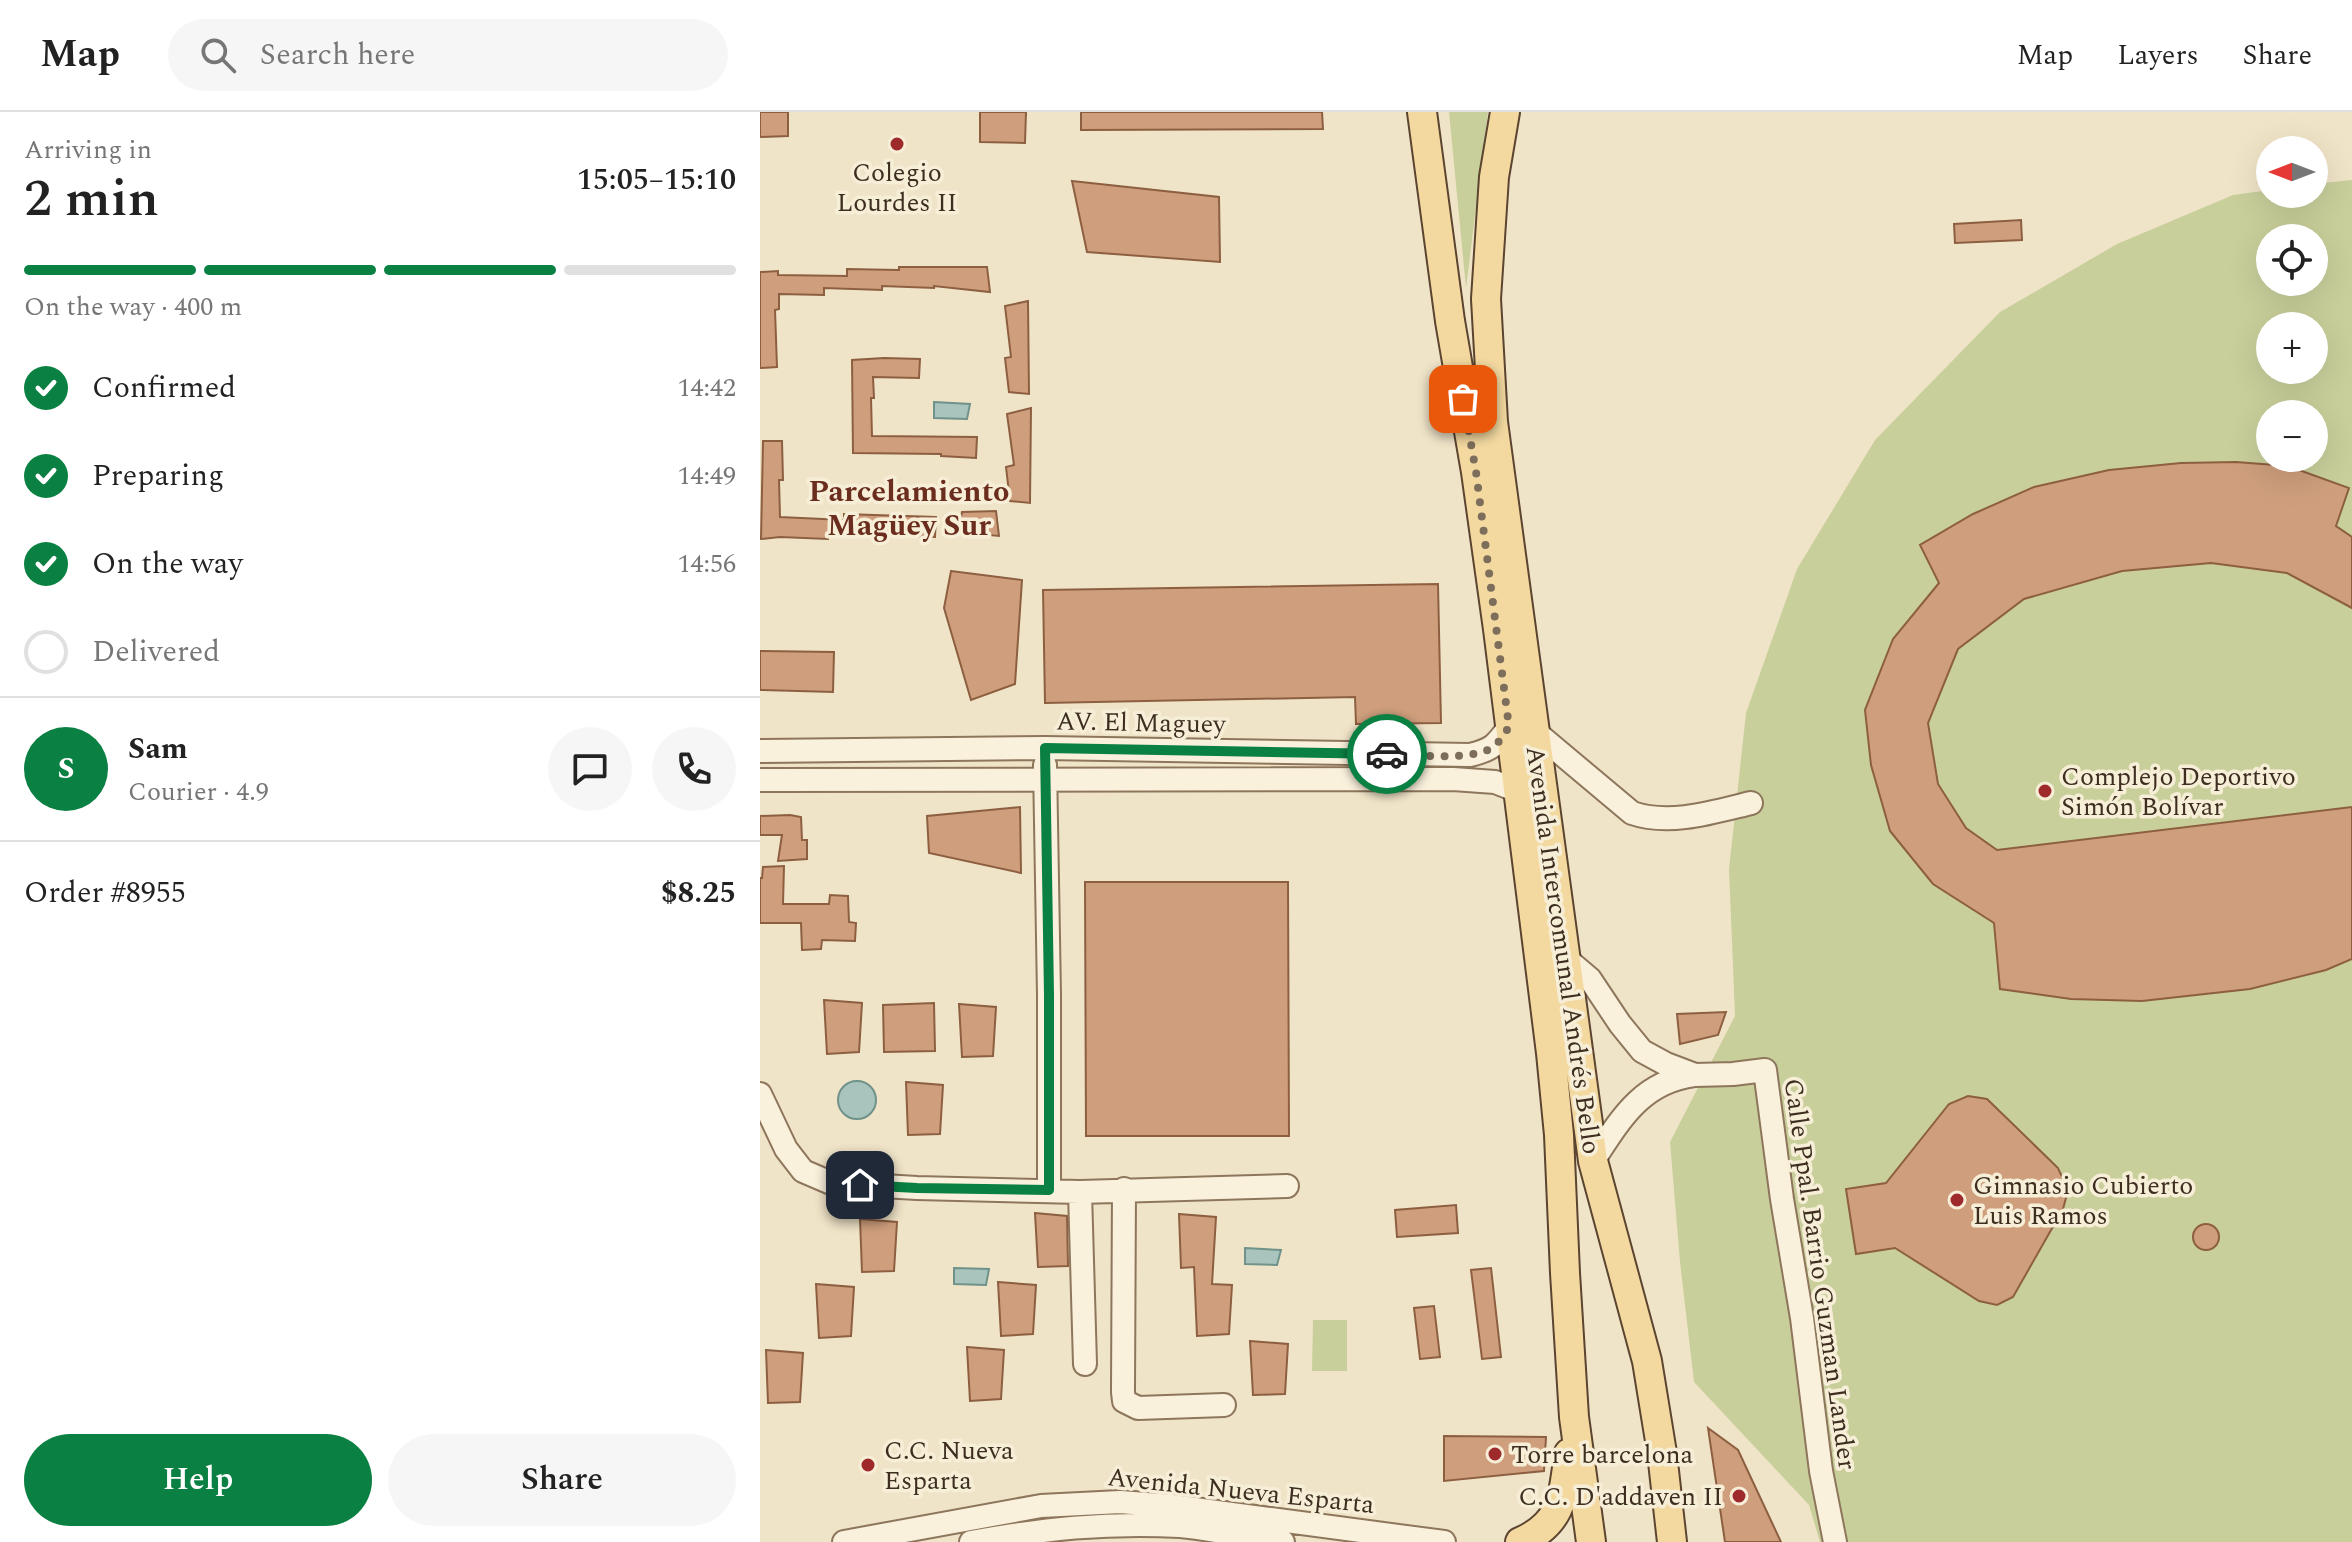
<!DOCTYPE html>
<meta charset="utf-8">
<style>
body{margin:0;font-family:Spectral,serif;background:#f6f6f6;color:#222;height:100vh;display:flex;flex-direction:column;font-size:30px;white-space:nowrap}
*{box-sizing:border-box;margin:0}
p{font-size:26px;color:#767676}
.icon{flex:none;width:44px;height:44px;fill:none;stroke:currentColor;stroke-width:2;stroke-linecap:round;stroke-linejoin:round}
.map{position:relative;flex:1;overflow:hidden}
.sheet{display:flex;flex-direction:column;background:#fff;width:760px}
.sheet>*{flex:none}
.needle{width:52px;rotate:270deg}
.fabs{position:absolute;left:1496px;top:24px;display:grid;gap:16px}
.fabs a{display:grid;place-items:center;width:72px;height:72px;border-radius:50%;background:#fff;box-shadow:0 8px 32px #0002;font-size:40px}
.pin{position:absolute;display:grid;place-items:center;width:68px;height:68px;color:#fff;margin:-34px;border-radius:16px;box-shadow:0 4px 12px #0006}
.courier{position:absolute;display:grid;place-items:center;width:80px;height:80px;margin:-40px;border:6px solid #0b8043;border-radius:50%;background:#fff;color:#222;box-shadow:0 2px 10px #0007}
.summary em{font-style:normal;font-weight:600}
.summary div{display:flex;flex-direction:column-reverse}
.summary{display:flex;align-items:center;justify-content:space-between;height:136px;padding:0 24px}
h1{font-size:52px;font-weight:600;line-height:60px}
.bar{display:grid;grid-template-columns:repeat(4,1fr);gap:12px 8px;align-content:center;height:96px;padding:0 24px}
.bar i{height:10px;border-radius:6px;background:#e0e0e0}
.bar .current{background:#0b8043}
.bar p{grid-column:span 4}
.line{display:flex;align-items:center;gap:20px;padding:0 24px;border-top:2px solid #e0e0e0}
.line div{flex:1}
.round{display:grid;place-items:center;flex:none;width:84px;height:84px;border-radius:42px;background:#f6f6f6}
ol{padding:0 24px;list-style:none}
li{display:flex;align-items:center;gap:24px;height:88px}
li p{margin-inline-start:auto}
li .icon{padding:8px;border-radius:50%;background:#0b8043;color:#fff;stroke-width:4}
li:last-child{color:#767676}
li i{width:44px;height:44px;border:4px solid #e0e0e0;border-radius:50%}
.action{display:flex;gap:16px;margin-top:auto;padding:16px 24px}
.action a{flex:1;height:92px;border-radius:48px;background:#0b8043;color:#fff;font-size:32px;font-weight:600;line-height:92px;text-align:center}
.action a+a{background:#f6f6f6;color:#222}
header{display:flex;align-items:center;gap:48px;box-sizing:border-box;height:112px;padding:0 40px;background:#fff;border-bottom:2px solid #e0e0e0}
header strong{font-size:38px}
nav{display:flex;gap:44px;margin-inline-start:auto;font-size:28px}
.search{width:560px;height:72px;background:#f6f6f6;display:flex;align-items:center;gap:20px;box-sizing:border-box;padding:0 28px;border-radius:44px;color:#767676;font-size:30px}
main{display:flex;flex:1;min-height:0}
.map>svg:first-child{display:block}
.green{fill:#c9cf9b;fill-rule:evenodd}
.water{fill:#a9c4bc;stroke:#6f938a;stroke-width:2}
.building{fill:#cf9f7d;stroke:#8d5f41;stroke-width:2}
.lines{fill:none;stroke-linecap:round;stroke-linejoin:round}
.minor-casing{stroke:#8d765c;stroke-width:26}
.major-casing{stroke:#5b4430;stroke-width:32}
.minor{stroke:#faf1dc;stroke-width:22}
.major{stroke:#f3d9a0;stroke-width:28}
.done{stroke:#7c6e5b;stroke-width:8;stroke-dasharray:0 14.4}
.route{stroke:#0b8043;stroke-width:10}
.poi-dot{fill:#9e2a2b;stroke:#f7eed8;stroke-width:3}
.labels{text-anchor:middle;stroke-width:7;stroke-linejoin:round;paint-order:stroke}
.poi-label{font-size:26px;fill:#3d2e20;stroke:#f7eed8;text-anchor:start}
.street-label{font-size:26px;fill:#3d2e20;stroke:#f7eed8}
.quarter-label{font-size:30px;font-weight:bold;fill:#6b2e1e;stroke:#f7eed8}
</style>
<header>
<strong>Map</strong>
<div class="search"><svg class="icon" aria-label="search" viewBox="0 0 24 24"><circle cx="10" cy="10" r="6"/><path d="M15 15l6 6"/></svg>Search here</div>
<nav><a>Map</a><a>Layers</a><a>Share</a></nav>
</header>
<main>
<section class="sheet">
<div class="summary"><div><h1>2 min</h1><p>Arriving in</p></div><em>15:05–15:10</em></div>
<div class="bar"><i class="current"></i><i class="current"></i><i class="current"></i><i></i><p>On the way · 400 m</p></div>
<ol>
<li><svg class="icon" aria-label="check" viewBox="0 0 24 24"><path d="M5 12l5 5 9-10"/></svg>Confirmed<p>14:42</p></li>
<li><svg class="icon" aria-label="check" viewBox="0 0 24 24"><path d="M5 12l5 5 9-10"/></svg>Preparing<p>14:49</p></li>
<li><svg class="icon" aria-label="check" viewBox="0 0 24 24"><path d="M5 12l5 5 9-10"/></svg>On the way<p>14:56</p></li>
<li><i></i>Delivered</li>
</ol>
<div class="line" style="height:144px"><b class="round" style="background:#0b8043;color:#fff">S</b><div><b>Sam</b><p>Courier · 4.9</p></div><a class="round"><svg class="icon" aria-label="chat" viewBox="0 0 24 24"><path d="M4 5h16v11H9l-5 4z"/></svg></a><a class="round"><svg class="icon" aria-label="phone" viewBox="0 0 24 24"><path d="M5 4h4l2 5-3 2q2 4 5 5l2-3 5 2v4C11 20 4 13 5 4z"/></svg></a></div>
<div class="line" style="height:104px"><div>Order #8955</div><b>$8.25</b></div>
<div class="action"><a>Help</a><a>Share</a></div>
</section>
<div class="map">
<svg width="1592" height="1430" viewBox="0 0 1592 1430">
<rect width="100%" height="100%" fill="#f0e4c8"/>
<path class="green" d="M689,0H728L706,176Z
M1592,68V1430H1060L1049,1393L934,1270L920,1150L910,1030L975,904L969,757L986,601L1037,457L1115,328L1240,200L1357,132L1473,83L1510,78V82H1554V72ZM1510,126H1554V170H1510ZM1510,214H1554V258H1510ZM1510,302H1554V346H1510Z
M553,1208H587V1259H552Z"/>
<path class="water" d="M174,290L210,292L207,307L174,306Z
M78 988a19 19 0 1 1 38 0a19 19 0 1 1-38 0Z
M485,1136L521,1138L517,1153L485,1152Z
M194,1156L229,1157L226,1173L194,1172Z"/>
<path class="building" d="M0,0H28V24L0,25Z
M220,0H266L265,31L220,30Z
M321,0H562L563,17L321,18Z
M312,69L459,85L460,150L327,140Z
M1261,108L1262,128L1195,131L1194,112Z
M139,155H227L230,180L174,174V176L122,174V178L64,176V183L19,182V197L15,198L17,255L0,256V160L18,159V163L87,164V157L139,158Z
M268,189L269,282L249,280L245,246L251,245L245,194Z
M124,246L160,247L159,266L113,265L114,286H111L112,324L217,325L216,346L181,344V342L93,341L92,248Z
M271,296L270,391L250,389L246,355L254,353L247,302Z
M3,329H22L23,368H19L20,405L84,408V402L176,405L175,425L68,421V427L20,425L1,427Z
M1476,350L1528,354L1589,376L1576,414L1592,425V496L1527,461L1451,451L1362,459L1264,487L1198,537L1168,611L1178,672L1206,716L1237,738L1592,695V847L1566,858L1490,877L1382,889L1311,887L1240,877L1234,811L1173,772L1130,719L1111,653L1105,598L1133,527L1179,471L1160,433L1213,402L1274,375L1349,358L1421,351Z
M236,399L239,424L198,420L202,400Z
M191,459L262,468L255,572L211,588L184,496Z
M678,472L681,611L596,612L595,585L285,591L283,478Z
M0,539L74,540L73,580L0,578Z
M260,695L261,761L169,741L167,704Z
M30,703L41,705L42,728H47V747L18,749L22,723H0V704Z
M24,754L23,792H69L70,783L88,784L89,810L96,811L95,829L62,828L61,837L42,838L41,811H0V766H2L3,755Z
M325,770H528L529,1024H326Z
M64,888L102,891L99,940L67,942Z
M174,891L175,939L124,940L123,893Z
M199,892L236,895L233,944L202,945Z
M966,900L958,923L920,932L917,902Z
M146,970L183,973L180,1022L148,1023Z
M1208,984L1227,987L1298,1056L1308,1078L1303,1097L1253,1185L1237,1193L1219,1189L1135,1136L1096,1142L1086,1077L1126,1071L1189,992Z
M696,1093L698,1121L637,1125L635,1098Z
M275,1101L307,1104L308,1154L278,1155Z
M419,1102L456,1105L452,1172L472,1173L469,1222L437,1224L434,1155L421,1156Z
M100,1107L137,1110L134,1159L102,1160Z
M1433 1125a13 13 0 1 1 26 0a13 13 0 1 1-26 0Z
M731,1156L741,1245L722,1247L711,1158Z
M238,1170L276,1173L273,1222L241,1224Z
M56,1172L94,1175L91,1224L59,1226Z
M674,1194L680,1245L660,1247L654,1196Z
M490,1229L528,1232L525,1282L493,1283Z
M207,1235L244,1238L241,1287L210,1289Z
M6,1238L43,1241L40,1290L8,1291Z
M948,1316L978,1338L1021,1430H965Z
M684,1324L786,1325L784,1359L684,1369Z"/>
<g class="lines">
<g class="minor-casing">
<path id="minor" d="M773,618L872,701C910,714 954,700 991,691
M0,639L285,636L710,643C732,638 736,633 749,615
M285,653L289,883V1078
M0,668L693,667L735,670L758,679
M804,845L830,867L860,912L882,939L906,952L935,963L973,962L1005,958L1022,1087L1042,1206L1061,1359L1075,1430
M0,982L26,1037L43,1059L71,1071L157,1076L320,1080L527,1074
M833,1049C860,1008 881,970 934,963
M364,1077L363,1280L364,1289L378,1296L464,1293
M320,1080L325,1252
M84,1430L281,1394L360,1390L412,1394L684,1430
M211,1430C284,1417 345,1410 420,1414C454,1417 489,1426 523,1430"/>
</g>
<g class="major-casing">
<path id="major" d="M662,0L690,209L716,360L738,517L791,941L799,1023L805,1161L814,1305L831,1430
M745,0L734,65L726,187L733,310L833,1049L887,1249L902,1341L912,1430
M760,1430C803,1411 803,1384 809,1341"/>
</g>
<use href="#minor" class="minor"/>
<use href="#major" class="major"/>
</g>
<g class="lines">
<path class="done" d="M627,642C653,642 712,650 733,635C740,630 744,622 749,615L716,360L703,287"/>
<path class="route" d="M100,1073L157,1076L289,1078V883L285,636L627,642"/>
</g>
<g class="poi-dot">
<circle cx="137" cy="32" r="8"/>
<circle cx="1285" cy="679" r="8"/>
<circle cx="1197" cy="1088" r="8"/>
<circle cx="735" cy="1342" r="8"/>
<circle cx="108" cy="1353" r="8"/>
<circle cx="979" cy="1384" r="8"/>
</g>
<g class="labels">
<g class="poi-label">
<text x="137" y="69" text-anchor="middle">Colegio<tspan x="137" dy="30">Lourdes II</tspan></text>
<text x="1301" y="673">Complejo Deportivo<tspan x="1301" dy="30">Simón Bolívar</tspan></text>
<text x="1213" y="1082">Gimnasio Cubierto<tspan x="1213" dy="30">Luis Ramos</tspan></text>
<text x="124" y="1347">C.C. Nueva<tspan x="124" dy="30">Esparta</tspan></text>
<text x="751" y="1351">Torre barcelona</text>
<text x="963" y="1393" text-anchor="end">C.C. D'addaven II</text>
</g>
<g class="street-label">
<text transform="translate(381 610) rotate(1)" y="9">AV. El Maguey</text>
<text transform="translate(804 838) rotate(82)" y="9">Avenida Intercomunal Andrés Bello</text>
<text transform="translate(1061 1162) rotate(82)" y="9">Calle Ppal. Barrio Guzman Lander</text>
<text transform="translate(481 1378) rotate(6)" y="9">Avenida Nueva Esparta</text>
</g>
<g class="quarter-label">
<text x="149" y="389">Parcelamiento<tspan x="149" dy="34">Magüey Sur</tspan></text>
</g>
</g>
</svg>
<div class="fabs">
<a><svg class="needle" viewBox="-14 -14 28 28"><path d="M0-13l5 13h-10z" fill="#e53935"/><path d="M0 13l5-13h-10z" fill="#767676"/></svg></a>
<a><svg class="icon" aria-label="locate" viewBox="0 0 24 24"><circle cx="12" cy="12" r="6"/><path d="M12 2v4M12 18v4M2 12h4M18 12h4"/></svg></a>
<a>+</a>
<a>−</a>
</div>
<div class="pin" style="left:703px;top:287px;background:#ea580c"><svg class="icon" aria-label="bag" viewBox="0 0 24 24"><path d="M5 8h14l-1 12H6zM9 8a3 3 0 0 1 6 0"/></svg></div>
<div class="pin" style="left:100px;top:1073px;background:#1f2937"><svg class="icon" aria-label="home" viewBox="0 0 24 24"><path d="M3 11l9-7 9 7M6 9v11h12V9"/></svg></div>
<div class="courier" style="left:627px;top:642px"><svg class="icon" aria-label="car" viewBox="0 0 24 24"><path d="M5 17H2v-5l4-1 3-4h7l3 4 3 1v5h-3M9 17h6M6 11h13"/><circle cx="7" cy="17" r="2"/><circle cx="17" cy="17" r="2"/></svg></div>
</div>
</main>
